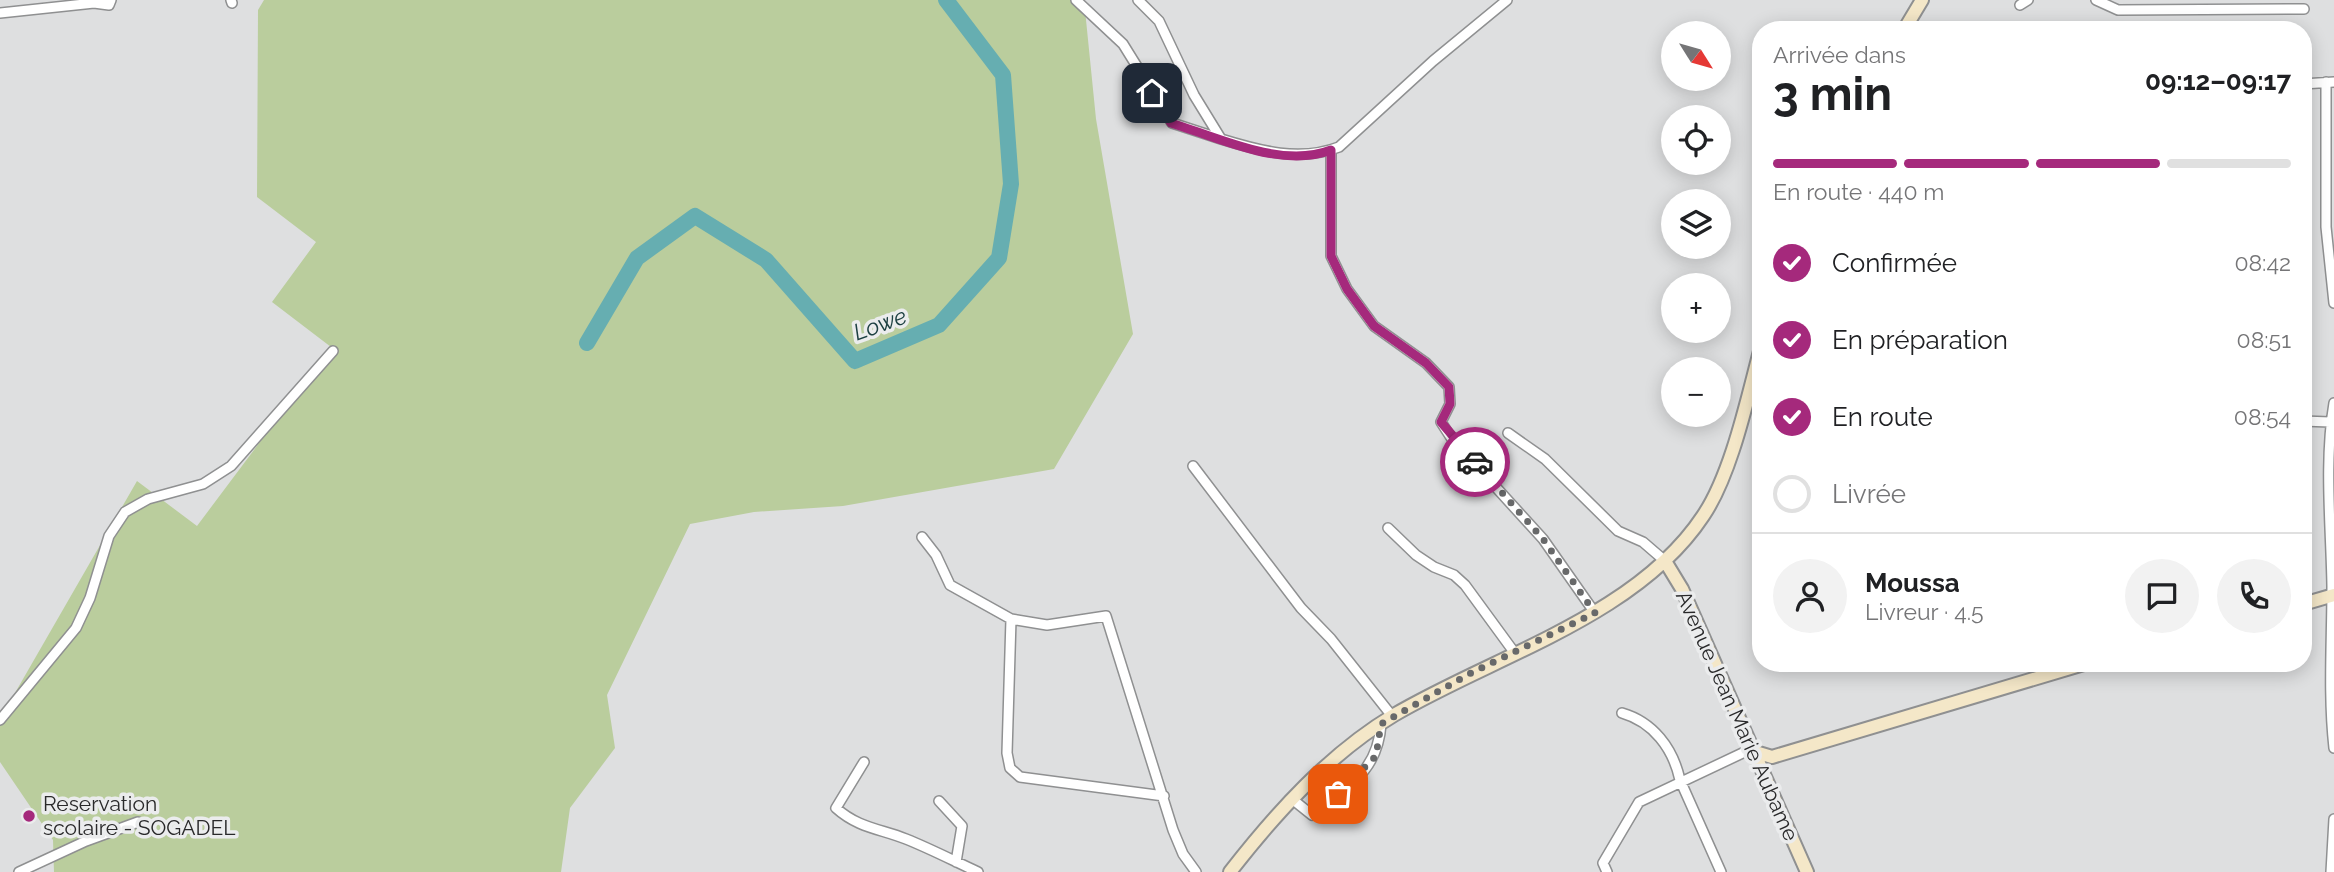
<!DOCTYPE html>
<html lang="fr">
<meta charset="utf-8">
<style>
body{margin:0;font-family:Raleway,sans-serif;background:#f2f2f2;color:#202124;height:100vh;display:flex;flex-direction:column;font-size:26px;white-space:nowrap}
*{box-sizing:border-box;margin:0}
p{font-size:23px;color:#757577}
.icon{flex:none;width:38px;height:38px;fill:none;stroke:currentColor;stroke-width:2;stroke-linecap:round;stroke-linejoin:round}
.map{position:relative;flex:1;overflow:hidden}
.details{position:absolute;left:1752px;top:21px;width:560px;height:651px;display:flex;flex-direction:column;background:#fff;border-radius:28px;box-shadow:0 4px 18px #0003}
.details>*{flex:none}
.needle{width:46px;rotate:127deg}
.controls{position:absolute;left:1661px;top:21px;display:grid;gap:14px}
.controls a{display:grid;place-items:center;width:70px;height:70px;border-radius:50%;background:#fff;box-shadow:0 4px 18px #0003;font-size:35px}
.pin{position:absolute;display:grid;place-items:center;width:60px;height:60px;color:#fff;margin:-30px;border-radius:14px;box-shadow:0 4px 10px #0006}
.courier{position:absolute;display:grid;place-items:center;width:70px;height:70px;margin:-35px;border:5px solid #a5297c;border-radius:50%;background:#fff;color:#222;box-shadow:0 2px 9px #0007}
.overview em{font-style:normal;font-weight:700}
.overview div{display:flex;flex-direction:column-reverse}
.overview{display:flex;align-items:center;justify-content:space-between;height:119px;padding:0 21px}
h1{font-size:46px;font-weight:700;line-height:52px}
.bar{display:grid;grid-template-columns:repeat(4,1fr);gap:10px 7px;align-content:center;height:84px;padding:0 21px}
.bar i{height:9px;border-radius:5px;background:#e0e0e0}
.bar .current{background:#a5297c}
.bar p{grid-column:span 4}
.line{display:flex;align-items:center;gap:18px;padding:0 21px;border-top:2px solid #e0e0e0}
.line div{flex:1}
.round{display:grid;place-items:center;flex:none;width:74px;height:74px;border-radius:37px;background:#f2f2f2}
ol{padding:0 21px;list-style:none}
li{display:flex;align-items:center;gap:21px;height:77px}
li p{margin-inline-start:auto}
li .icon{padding:7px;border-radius:50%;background:#a5297c;color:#fff;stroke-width:4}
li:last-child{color:#757577}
li i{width:38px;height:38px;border:4px solid #e0e0e0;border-radius:50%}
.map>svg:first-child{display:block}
.green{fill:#bacd9d}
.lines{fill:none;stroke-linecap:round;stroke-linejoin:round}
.river{stroke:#66aeb1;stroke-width:16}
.street-casing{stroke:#8f9091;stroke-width:12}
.secondary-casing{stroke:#8f9091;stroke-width:16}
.street{stroke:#fff;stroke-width:9}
.secondary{stroke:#f4e7c8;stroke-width:12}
.done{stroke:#68696a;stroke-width:7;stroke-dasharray:0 12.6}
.route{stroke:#a5297c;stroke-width:9}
.poi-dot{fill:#a5297c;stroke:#ebeced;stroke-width:2.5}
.labels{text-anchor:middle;stroke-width:7;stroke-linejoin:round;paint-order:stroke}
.street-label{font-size:21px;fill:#29292a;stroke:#ebeced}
.poi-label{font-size:21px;fill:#29292a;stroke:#ebeced;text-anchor:start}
.water-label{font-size:23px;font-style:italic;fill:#1d4042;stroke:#ebeced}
</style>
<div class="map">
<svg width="2334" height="872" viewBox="0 0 2334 872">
<rect width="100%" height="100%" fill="#dedfe0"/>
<path class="green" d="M264,0H1084L1096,119L1133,334L1054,469L843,506L754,512L690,524L607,695L615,748L570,808L561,872H54L53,840L0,762V719L137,481L197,526L331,347L272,302L316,242L257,197L258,10Z"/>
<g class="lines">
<path class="river" d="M587,343L637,258L695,216L766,260L855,361L939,325L999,258L1011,184L1003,75L946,0"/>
<g class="street-casing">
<path id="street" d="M231,0L232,3
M1076,0L1123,44L1172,123L1221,139
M1138,0L1159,21L1194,95L1221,139C1260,151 1300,162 1339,147L1433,61L1507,0
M2096,0L2118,10L2304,9
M2020,5L2028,0
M0,13L94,3L109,5L111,0
M2326,82V227L2334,303
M2303,84L2334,82
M1331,150V256L1347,289L1374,326L1426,363L1449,387L1450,404L1441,422L1452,439L1543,539L1595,613
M2334,403C2324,462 2331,526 2332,586C2332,641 2328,694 2334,748
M2303,421L2330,422
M1508,433L1545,459L1618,531L1643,542L1665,561
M1193,466L1301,608L1331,639L1392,716
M1388,528L1416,555L1434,567L1454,575L1465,585L1514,652
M922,537L936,555L950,585L1011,619L1047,625L1106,616L1173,830L1183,854L1196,872
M1011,619L1007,753L1010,768L1020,777L1164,796
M1622,713C1653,722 1673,748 1680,780L1721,872
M0,720L76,628L90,598L109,536L125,512L148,499L203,484L231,466L333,351
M864,762L836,808C858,828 881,829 906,839C931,849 954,861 978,872
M1292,799L1312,815C1347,787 1378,772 1381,724
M939,801L962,826L956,862
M19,872L86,841L138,822
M1607,872L1603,863L1639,802L1751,749
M2331,872L2334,819"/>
</g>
<g class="secondary-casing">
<path id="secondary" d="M1904,30L1922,0
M1665,561L1682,589L1807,872
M2303,604L2334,595
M1752,751L1772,757L2087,663
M1230,872C1276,813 1329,754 1394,715C1494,656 1637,616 1703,516C1731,475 1747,400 1760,351"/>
</g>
<use href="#street" class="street"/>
<use href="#secondary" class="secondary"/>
</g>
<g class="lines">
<path class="done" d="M1338,794L1376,756L1381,724L1469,674L1595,613L1543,539L1475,462"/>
<path class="route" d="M1152,93L1171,123L1183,127C1227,141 1284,168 1331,150V256L1347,289L1374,326L1426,363L1449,387L1450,404L1441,422L1475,462"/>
</g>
<circle class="poi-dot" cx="29" cy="816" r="7"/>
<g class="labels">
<g class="street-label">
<text transform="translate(1737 716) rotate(66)" y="7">Avenue Jean Marie Aubame</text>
</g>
<g class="poi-label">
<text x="43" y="811">Reservation<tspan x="43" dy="24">scolaire - SOGADEL</tspan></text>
</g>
<g class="water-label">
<text transform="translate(880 324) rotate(-20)" y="8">Lowe</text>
</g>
</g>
</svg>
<div class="controls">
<a><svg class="needle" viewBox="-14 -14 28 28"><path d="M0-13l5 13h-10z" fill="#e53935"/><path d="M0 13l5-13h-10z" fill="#757577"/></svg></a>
<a><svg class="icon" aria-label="locate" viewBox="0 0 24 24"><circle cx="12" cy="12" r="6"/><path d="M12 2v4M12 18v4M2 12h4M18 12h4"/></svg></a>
<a><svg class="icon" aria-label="layers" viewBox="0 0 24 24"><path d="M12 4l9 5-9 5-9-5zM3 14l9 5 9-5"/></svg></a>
<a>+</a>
<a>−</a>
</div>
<div class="pin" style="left:1338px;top:794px;background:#ea580c"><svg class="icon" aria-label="bag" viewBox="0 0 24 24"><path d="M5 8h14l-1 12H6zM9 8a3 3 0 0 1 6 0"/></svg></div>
<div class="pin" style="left:1152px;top:93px;background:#1f2937"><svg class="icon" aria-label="home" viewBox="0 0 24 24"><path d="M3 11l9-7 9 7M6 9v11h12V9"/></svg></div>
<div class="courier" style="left:1475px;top:462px"><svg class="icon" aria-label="car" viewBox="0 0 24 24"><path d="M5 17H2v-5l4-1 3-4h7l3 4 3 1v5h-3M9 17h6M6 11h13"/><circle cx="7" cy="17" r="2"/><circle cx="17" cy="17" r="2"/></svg></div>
<section class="details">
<div class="overview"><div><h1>3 min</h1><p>Arrivée dans</p></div><em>09:12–09:17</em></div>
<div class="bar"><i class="current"></i><i class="current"></i><i class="current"></i><i></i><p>En route · 440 m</p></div>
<ol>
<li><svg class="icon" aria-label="check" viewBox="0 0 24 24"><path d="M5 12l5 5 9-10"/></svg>Confirmée<p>08:42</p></li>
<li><svg class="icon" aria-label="check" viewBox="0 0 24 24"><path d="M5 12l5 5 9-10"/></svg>En préparation<p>08:51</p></li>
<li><svg class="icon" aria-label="check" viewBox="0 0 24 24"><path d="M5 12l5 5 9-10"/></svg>En route<p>08:54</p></li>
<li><i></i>Livrée</li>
</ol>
<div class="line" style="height:126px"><a class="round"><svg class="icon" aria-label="person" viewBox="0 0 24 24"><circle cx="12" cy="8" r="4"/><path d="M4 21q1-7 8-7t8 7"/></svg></a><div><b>Moussa</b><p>Livreur · 4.5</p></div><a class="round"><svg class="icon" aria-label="chat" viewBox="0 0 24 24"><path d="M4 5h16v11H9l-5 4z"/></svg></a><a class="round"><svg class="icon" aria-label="phone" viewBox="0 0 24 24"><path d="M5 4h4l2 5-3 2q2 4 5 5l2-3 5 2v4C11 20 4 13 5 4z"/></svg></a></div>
</section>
</div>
